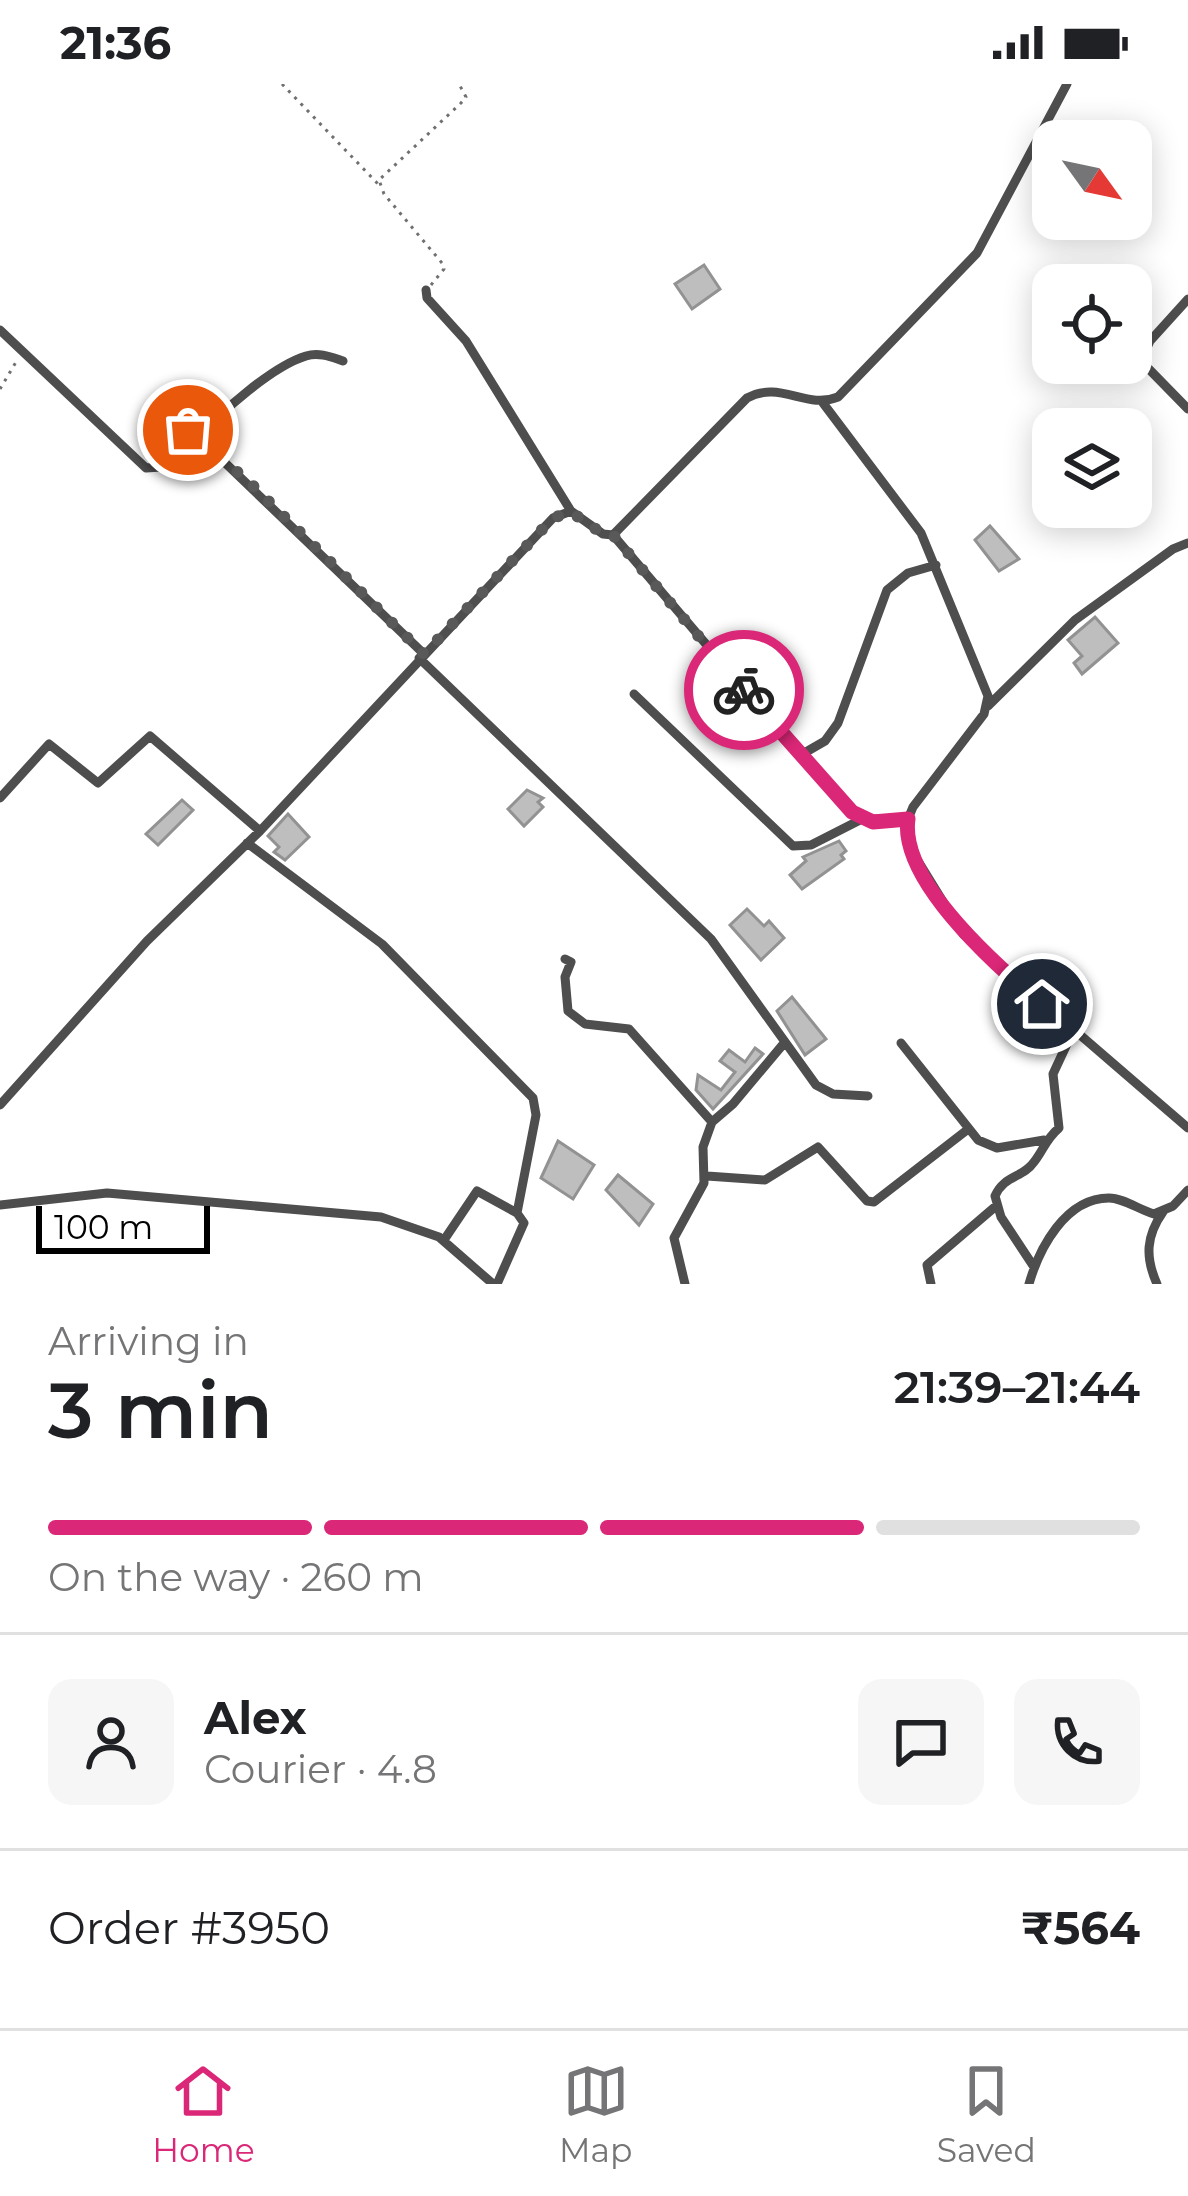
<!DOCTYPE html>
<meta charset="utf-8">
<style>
body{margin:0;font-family:Montserrat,sans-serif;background:#f6f6f6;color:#202124;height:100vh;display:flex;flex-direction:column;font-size:45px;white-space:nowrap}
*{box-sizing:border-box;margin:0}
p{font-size:39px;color:#757577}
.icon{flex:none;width:66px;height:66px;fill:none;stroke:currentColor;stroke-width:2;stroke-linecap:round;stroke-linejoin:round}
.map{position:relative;height:1200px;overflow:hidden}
.drawer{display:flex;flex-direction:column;background:#fff;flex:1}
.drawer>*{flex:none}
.needle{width:78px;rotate:123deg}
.controls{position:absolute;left:1032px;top:36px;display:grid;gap:24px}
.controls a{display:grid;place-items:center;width:120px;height:120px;border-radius:24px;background:#fff;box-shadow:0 6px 30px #0003;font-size:60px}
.scale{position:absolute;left:36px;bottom:30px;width:174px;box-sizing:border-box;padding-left:12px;border:6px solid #000;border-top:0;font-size:33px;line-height:42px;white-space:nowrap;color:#000;-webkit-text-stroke:9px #fff;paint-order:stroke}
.pin{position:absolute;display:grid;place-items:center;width:102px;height:102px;color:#fff;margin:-51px;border:6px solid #fff;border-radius:50%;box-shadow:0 3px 12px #0007}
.courier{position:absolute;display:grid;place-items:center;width:120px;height:120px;margin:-60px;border:9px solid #db2777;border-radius:50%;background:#fff;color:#222;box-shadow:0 3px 15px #0007}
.headline em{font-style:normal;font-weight:600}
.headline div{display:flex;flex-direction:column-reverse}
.headline{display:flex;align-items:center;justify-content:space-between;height:204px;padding:0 48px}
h1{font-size:78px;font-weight:600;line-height:90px}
.bar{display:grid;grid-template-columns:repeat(4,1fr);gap:18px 12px;align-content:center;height:144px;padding:0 48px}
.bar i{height:15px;border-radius:9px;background:#e0e0e0}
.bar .active{background:#db2777}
.bar p{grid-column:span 4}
.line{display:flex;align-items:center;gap:30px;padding:0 48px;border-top:3px solid #e0e0e0}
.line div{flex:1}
.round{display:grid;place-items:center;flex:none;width:126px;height:126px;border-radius:24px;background:#f6f6f6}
.status{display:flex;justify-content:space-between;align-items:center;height:84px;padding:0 60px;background:#fff;direction:ltr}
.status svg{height:33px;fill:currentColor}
.menu{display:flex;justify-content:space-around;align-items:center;height:168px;border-top:3px solid #e0e0e0;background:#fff;font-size:33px;color:#757577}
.menu a{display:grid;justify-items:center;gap:6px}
.menu .active{color:#db2777}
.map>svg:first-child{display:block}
.building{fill:#bebebe;stroke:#929292;stroke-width:3}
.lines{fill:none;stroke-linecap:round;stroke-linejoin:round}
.path{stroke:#707070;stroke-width:3;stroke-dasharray:3 6;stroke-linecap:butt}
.street{stroke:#4e4e4e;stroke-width:9}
.done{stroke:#595959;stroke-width:12;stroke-dasharray:0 21.6}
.route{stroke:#db2777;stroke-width:15}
</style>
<div class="status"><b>21:36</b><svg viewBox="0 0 49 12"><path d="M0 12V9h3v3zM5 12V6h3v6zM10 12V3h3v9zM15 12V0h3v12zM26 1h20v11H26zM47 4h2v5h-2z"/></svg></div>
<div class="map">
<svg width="1188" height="1200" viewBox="0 0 1188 1200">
<rect width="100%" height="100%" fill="#fff"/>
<path class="building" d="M704,181L720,205L692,225L675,200Z
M990,442L1019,475L999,487L975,456Z
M1095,533L1118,559L1082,590L1074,579L1082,572L1068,556Z
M527,706L543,714L538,718L543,723L524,742L508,725Z
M182,716L193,726L158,761L146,750Z
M288,730L309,753L285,776L274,768L279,763L268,752Z
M839,757L846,767L841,771L844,775L802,805L790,791L806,777L803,773Z
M747,825L764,842L769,837L784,854L761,876L730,841Z
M792,913L826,955L805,971L777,927Z
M755,964L763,970L713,1025L696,1006L698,991L721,1006L735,988L720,977L729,966L745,978Z
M558,1057L594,1081L573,1115L541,1094Z
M618,1091L653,1120L639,1141L606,1106Z"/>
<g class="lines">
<path class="path" d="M282,0L378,100
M431,201L444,185L442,179L384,110L379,96L461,19L466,13L459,0
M0,305L16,278"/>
<path class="street" d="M426,206L427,214L466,257L571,427
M1188,215L1150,257L1141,277L1188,325
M0,246L146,384L161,383L183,349H194L424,570
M823,319L921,449L988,612L984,630L913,723L908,735L907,759L963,850L1188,1044
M199,354C220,328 273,282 306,272C319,268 331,273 343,277
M613,451L838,715L862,735H908
M419,574L711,855L816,1001L833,1010L868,1012
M634,610L793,762L811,761L862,735
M988,622L1075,536L1173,465L1188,459
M799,672L825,657L838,639L887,506L908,489L936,481
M0,714L49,660L98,699L150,652L260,747
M247,759L382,860L533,1014L536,1031L517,1129L524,1139L497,1200
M565,875L571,878L565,893L568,927L585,940L629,945L712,1038
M901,959L978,1056L997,1064L1044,1056
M0,1021L147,857L260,747L553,434L571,427L603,450L613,451L747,314C780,296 806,326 838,313L977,169L1067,0
M707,1092L765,1096L818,1063L867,1117L874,1118L967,1046
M0,1121L107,1109L381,1133L439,1153L493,1200
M444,1156L477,1107L517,1129
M1034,1183L1001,1133L995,1112C1004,1091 1023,1094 1034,1078C1044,1065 1046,1055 1059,1044L1053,990L1073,947
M685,1200L674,1154L704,1099L703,1063L712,1038L733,1020L785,958
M931,1200L927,1181L996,1122
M1029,1200C1039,1165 1065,1114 1109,1114C1123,1114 1140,1126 1154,1130L1173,1122L1188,1106
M1157,1200C1145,1173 1146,1152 1163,1128"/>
</g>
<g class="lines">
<path class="done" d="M188,346L247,396L424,570L553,434L571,428L603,450L613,451L744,606"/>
<path class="route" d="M744,606L852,728L873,738L908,735C899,797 999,884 1042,920"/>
</g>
</svg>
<div class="controls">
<a><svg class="needle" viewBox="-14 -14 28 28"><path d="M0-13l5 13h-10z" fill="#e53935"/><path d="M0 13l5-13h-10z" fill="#757577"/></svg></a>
<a><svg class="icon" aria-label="locate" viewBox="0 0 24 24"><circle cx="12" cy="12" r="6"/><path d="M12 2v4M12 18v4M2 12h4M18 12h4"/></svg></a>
<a><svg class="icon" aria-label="layers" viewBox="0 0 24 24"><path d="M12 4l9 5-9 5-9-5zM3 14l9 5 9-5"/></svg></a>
</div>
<div class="scale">100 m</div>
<div class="pin" style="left:188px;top:346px;background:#ea580c"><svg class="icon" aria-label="bag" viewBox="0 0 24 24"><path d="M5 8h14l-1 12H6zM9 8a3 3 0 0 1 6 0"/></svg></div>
<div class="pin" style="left:1042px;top:920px;background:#1f2937"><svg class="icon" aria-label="home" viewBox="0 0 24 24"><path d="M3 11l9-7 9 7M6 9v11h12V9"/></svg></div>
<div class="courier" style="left:744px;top:606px"><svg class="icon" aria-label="bike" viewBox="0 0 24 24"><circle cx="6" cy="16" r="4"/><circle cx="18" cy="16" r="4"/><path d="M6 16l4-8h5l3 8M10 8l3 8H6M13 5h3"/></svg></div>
</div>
<section class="drawer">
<div class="headline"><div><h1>3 min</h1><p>Arriving in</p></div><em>21:39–21:44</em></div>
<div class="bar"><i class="active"></i><i class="active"></i><i class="active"></i><i></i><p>On the way · 260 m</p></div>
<div class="line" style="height:216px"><a class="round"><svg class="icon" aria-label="person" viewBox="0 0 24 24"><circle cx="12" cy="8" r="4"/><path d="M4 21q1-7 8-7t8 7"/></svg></a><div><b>Alex</b><p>Courier · 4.8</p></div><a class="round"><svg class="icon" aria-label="chat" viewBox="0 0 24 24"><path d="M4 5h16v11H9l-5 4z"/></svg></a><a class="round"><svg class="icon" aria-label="phone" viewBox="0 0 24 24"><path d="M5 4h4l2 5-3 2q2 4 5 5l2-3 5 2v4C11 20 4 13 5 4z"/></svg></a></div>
<div class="line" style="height:156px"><div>Order #3950</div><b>₹564</b></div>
</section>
<nav class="menu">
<a class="active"><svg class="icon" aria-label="home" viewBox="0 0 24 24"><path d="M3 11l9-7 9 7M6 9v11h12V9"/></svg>Home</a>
<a><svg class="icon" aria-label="map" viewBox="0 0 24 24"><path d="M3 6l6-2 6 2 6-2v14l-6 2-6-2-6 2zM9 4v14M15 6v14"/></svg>Map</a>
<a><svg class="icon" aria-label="saved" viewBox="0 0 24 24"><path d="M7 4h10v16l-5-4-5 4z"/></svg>Saved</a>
</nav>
